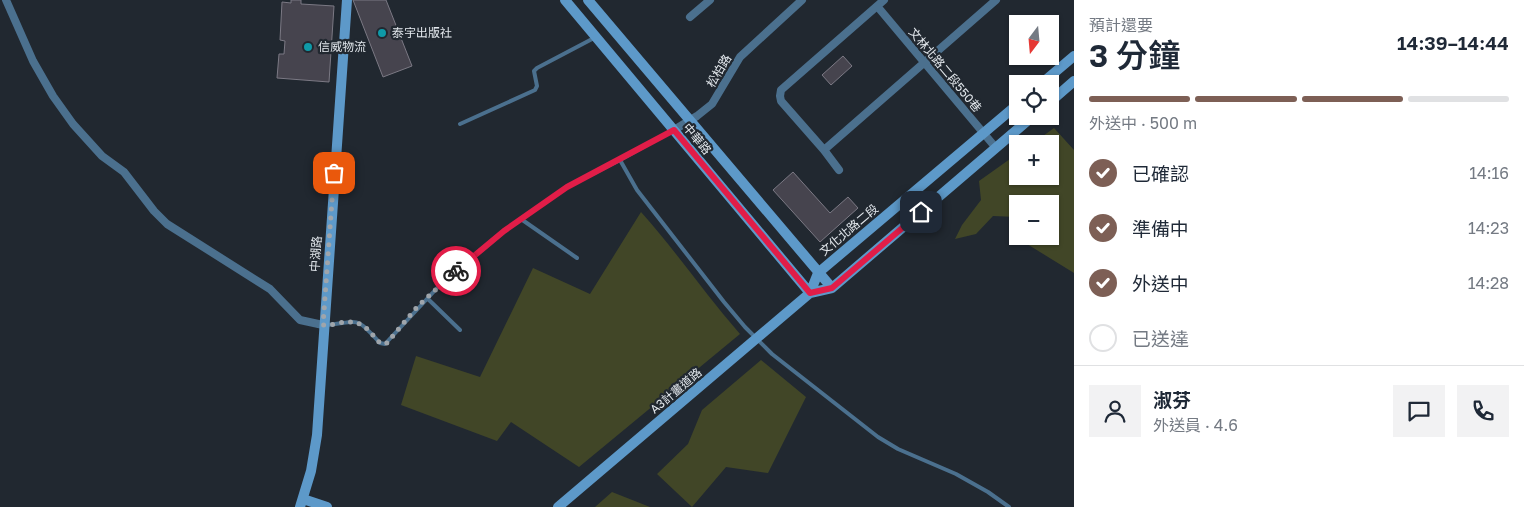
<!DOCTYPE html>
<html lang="zh-TW">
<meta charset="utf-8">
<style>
body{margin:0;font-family:"Golos Text","Noto Sans TC",sans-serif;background:#f2f2f3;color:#1f2937;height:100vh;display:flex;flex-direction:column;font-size:19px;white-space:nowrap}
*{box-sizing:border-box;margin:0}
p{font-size:16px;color:#747a83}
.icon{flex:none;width:28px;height:28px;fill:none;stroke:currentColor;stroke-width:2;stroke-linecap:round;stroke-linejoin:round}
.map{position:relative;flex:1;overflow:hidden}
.details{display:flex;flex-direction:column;background:#fff;width:450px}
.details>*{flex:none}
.needle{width:32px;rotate:196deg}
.fabs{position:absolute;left:1009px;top:15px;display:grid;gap:10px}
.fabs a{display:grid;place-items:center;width:50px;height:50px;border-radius:0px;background:#fff;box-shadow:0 1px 4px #0004;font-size:25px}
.pin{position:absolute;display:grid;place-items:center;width:42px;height:42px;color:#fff;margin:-21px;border-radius:10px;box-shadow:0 2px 8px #0006}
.courier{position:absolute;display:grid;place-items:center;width:50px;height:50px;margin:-25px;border:4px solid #e11d48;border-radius:50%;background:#fff;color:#222;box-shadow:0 1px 6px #0007}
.overview em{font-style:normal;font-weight:600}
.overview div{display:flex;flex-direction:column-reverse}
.overview{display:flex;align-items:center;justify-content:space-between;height:85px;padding:0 15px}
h1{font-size:32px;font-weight:600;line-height:38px}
.bar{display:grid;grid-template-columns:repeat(4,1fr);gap:8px 5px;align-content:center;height:60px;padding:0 15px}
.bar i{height:6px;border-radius:4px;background:#e0e1e3}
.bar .current{background:#7d5f55}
.bar p{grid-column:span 4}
.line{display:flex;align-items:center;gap:12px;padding:0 15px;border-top:1px solid #e0e1e3}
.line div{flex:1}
.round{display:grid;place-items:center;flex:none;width:52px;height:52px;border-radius:0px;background:#f2f2f3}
ol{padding:0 15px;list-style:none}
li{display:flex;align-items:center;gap:15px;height:55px}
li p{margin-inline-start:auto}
li .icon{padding:5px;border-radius:50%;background:#7d5f55;color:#fff;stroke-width:4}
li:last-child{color:#747a83}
li i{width:28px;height:28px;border:2px solid #e0e1e3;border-radius:50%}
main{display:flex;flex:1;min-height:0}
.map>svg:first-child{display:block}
.green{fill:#414627}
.building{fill:#46444e;stroke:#7b7984}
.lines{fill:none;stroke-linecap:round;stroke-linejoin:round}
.lane{stroke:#4b708e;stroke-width:4}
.street{stroke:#4b708e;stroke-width:8}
.secondary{stroke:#5d99c9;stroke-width:10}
.done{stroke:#9fa5ab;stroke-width:5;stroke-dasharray:0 9}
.route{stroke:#e11d48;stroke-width:6}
.culture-dot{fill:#0f9aa8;stroke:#212830;stroke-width:2}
.labels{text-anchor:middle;stroke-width:4.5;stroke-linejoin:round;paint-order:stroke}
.poi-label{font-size:12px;fill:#e3e8ed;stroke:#212830;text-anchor:start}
.street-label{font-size:12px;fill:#e3e8ed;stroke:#212830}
</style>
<main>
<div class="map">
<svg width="1074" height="507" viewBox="0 0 1074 507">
<rect width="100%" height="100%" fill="#212830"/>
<path class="green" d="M1054,128L1074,150V273L1027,244L1026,236H1050V204H1018L1017,217L993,216L976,234L955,239L962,225L981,200L979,181L1017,154L1018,176H1050V144H1032Z
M641,212C676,251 705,294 740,334L579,467L511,422L497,441L401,405L416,356L480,377L533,268L590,294Z
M761,360L806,397L768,473L726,467L692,507L657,474L688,444L702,410Z
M612,492L650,507H595Z"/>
<path class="building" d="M291,0H301V4L334,6L329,82L277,78L279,54H284L285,41L280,40L282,2L291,3Z
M353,0H386L412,66L383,77Z
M843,56L852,66L831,85L822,75Z
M793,172L830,213L848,197L858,208L820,242L773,190Z"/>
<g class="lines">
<path class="lane" d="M460,124L535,90L537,86L534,71L537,68L594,38
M672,131L620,160L637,190L724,302L745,327L772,354L878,437L898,449L956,474L988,492L1009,507
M521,219L577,258
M428,299L460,330
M326,325C360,322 355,315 380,343L385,344L439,286L504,231L567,187L620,160"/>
<path class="street" d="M6,0L33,61L53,96L73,124L102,156L124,172L154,211L167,224L270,289L300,320L323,325
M877,6L996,148
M690,17L710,0
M674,130L697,116L712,104L740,57L802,0
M824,150L996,0
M839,170L824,150L781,101L780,96L781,90L884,0"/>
<path class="secondary" d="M565,0L810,293
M588,0L832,288
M1041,84L1074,56
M1050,102L1074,81
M810,293L832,288L1033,116
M303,499L327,507
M300,507L311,471L317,435L347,0
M558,507L810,293L818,273L1018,104"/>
</g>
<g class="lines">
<path class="done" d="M334,173L323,325C329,326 334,324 339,323C363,319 366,328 380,343L386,344L418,306L456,271"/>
<path class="route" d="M456,271L504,231L567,187L674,130L810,293L832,288L921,212"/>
</g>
<g class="culture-dot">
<circle cx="382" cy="33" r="5"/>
<circle cx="308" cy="47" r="5"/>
</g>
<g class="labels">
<g class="poi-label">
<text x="392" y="37">泰宇出版社</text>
<text x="318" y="51">信威物流</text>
</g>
<g class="street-label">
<text transform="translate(945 70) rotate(50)" y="4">文林北路二段550巷</text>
<text transform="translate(719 71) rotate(-59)" y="4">松柏路</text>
<text transform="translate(697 139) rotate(50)" y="4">中華路</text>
<text transform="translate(849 230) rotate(-40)" y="4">文化北路二段</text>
<text transform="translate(316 254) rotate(-86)" y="4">中湖路</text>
<text transform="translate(676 391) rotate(-40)" y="4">A3計畫道路</text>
</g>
</g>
</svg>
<div class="fabs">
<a><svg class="needle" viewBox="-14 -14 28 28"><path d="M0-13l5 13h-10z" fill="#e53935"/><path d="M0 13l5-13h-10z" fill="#747a83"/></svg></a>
<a><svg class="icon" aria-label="locate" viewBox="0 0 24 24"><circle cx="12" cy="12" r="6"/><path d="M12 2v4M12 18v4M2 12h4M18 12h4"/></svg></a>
<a>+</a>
<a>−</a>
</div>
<div class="pin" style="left:334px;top:173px;background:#ea580c"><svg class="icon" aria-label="bag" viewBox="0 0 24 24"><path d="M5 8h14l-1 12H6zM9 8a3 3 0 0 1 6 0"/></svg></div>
<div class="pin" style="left:921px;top:212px;background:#1f2937"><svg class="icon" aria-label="home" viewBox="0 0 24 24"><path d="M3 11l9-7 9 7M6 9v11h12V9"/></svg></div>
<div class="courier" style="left:456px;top:271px"><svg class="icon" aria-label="bike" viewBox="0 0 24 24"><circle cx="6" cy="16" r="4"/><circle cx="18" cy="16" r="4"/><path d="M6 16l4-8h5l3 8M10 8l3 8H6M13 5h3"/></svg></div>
</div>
<section class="details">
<div class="overview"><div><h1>3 分鐘</h1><p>預計還要</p></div><em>14:39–14:44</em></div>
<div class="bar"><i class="current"></i><i class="current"></i><i class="current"></i><i></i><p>外送中 · 500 m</p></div>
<ol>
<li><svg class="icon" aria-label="check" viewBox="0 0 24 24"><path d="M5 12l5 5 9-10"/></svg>已確認<p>14:16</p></li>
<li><svg class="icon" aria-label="check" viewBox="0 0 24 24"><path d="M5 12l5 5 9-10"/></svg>準備中<p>14:23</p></li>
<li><svg class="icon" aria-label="check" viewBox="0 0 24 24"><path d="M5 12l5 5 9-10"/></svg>外送中<p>14:28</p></li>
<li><i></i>已送達</li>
</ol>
<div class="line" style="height:90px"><a class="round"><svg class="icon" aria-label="person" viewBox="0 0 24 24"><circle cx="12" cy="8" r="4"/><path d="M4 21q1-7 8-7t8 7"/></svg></a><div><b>淑芬</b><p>外送員 · 4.6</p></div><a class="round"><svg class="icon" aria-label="chat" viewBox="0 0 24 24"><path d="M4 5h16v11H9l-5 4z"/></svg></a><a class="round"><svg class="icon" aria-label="phone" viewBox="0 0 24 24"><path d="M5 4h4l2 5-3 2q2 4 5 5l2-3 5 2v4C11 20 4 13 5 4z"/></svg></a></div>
</section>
</main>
